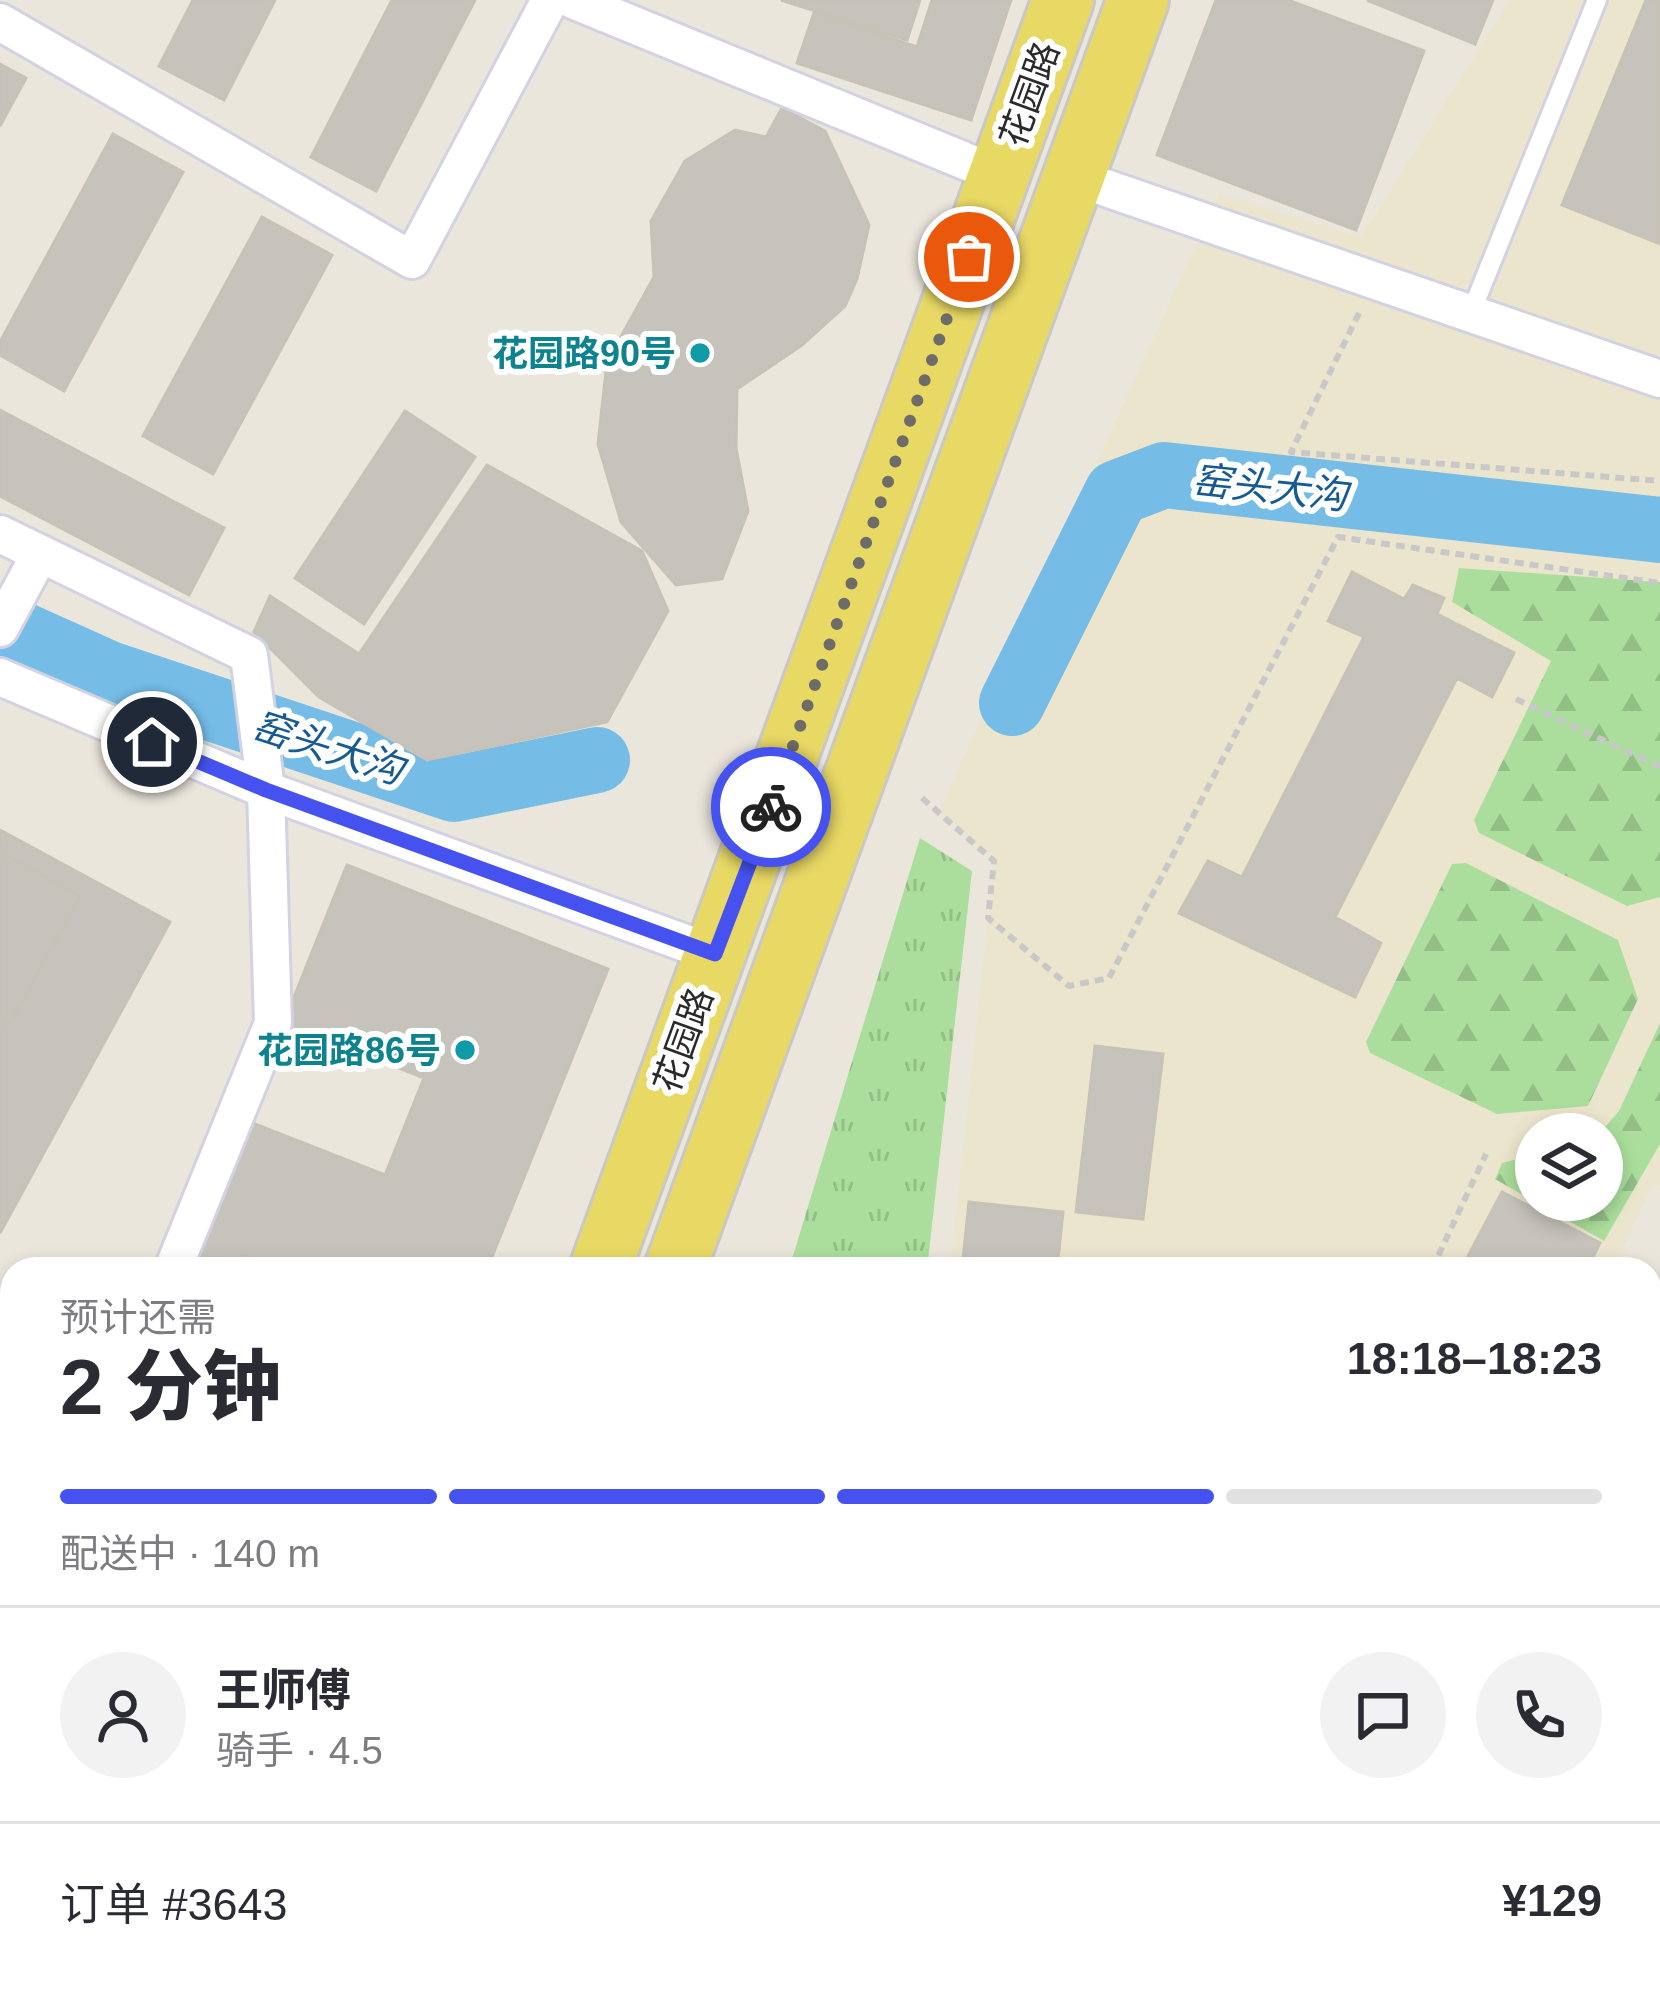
<!DOCTYPE html>
<html lang="zh">
<meta charset="utf-8">
<style>
body{margin:0;font-family:Arial,"Noto Sans SC",sans-serif;background:#f2f2f3;color:#2b2b33;height:100vh;display:flex;flex-direction:column;font-size:45px;white-space:nowrap}
*{box-sizing:border-box;margin:0}
p{font-size:39px;color:#7c7c81}
.icon{flex:none;width:66px;height:66px;fill:none;stroke:currentColor;stroke-width:2;stroke-linecap:round;stroke-linejoin:round}
.map{position:relative;flex:1;overflow:hidden}
.sheet{position:absolute;left:0px;top:1257px;width:1662px;height:744px;display:flex;flex-direction:column;background:#fff;border-radius:36px 36px 0 0;box-shadow:0 6px 18px #0003}
.sheet>*{flex:none}
.fabs{position:absolute;left:1515px;top:1113px;display:grid;gap:24px}
.fabs a{display:grid;place-items:center;width:108px;height:108px;border-radius:50%;background:#fff;box-shadow:0 6px 18px #0003;font-size:60px}
.pin{position:absolute;display:grid;place-items:center;width:102px;height:102px;color:#fff;margin:-51px;border:6px solid #fff;border-radius:50%;box-shadow:0 3px 12px #0007}
.courier{position:absolute;display:grid;place-items:center;width:120px;height:120px;margin:-60px;border:9px solid #4552ef;border-radius:50%;background:#fff;color:#222;box-shadow:0 3px 15px #0007}
.headline em{font-style:normal;font-weight:800}
.headline div{display:flex;flex-direction:column-reverse}
.headline{display:flex;align-items:center;justify-content:space-between;height:204px;padding:0 60px}
h1{font-size:78px;font-weight:800;line-height:90px}
.bar{display:grid;grid-template-columns:repeat(4,1fr);gap:18px 12px;align-content:center;height:144px;padding:0 60px}
.bar i{height:15px;border-radius:9px;background:#e1e1e2}
.bar .active{background:#4552ef}
.bar p{grid-column:span 4}
.line{display:flex;align-items:center;gap:30px;padding:0 60px;border-top:3px solid #e1e1e2}
.line div{flex:1}
.round{display:grid;place-items:center;flex:none;width:126px;height:126px;border-radius:63px;background:#f2f2f3}
.map>svg:first-child{display:block}
.education{fill:#ece5cd;fill-rule:evenodd}
.forest{fill:url(#forest-firs)}
.park{fill:url(#park-tufts)}
.lines{fill:none;stroke-linecap:round;stroke-linejoin:round}
.river{stroke:#75bce7;stroke-width:66}
.building{fill:#c6c3bc;stroke:#c6c2b6;stroke-width:3}
.lane-casing{stroke:#d2d3e2;stroke-width:24}
.street-casing{stroke:#d2d3e2;stroke-width:42}
.primary-casing{stroke:#c8c8c8;stroke-width:66}
.highway-casing{stroke:#c8c8c8;stroke-width:72}
.path{stroke:#c8c8c8;stroke-width:6;stroke-dasharray:9 6;stroke-linecap:butt}
.lane{stroke:#fff;stroke-width:18}
.street{stroke:#fff;stroke-width:36}
.primary{stroke:#e8d864;stroke-width:60}
.highway{stroke:#f4af5e;stroke-width:66}
.done{stroke:#6e6c68;stroke-width:12;stroke-dasharray:0 21.6}
.route{stroke:#4552ef;stroke-width:15}
.culture-dot{fill:#0f9aa8;stroke:#fff;stroke-width:4.5}
.labels{text-anchor:middle;stroke-width:12;stroke-linejoin:round;paint-order:stroke}
.street-label{font-size:36px;fill:#2a2a2a;stroke:#fff}
.culture-label{font-size:36px;font-weight:bold;fill:#0d838f;stroke:#fff;text-anchor:end}
.water-label{font-size:39px;font-style:italic;fill:#155a92;stroke:#fff}
</style>
<div class="map">
<svg width="1660" height="2001" viewBox="0 0 1660 2001">
<defs>
<pattern id="forest-firs" width="22" height="20" patternUnits="userSpaceOnUse" patternTransform="scale(3)"><rect width="22" height="20" fill="#abde9c"/><path d="M5 1l3.5 6h-7zM16 11l3.5 6h-7z" fill="#93bf87"/></pattern>
<pattern id="park-tufts" width="24" height="20" patternUnits="userSpaceOnUse" patternTransform="scale(3)"><rect width="24" height="20" fill="#abde9c"/><path d="M3 7l-1-3M5 7V3M7 7l1-3M15 17l-1-3M17 17v-4M19 17l1-3" fill="none" stroke="#93bf87"/></pattern>
</defs>
<rect width="100%" height="100%" fill="#ebe6dc"/>
<path class="education" d="M1510,0H1660V1186L1653,1184L1613,1269H950L994,861L939,811L1219,194L1361,237ZM1536,1134H1602V1200H1536Z"/>
<path class="forest" d="M1459,568L1660,582V897L1627,906L1479,833L1474,820L1551,661L1452,602Z
M1466,863L1618,940L1638,999L1588,1106L1497,1114L1370,1053L1366,1042L1452,864Z
M1660,1023V1144L1604,1241L1495,1179L1502,1163L1536,1154V1200H1602L1599,1134L1619,1111Z"/>
<path class="park" d="M920,838L972,871L927,1269H789Z"/>
<g class="lines">
<path class="river" d="M0,625L109,674L454,789L597,760
M1012,703L1117,493L1164,475L1660,530"/>
</g>
<path class="building" d="M193,0H275L224,100L159,66Z
M392,0H475L376,191L311,157Z
M781,0H920L907,40Z
M932,0H1011L971,120L797,63L814,13L917,47Z
M1216,0H1288L1424,51L1356,230L1157,155Z
M1367,0H1493L1475,44Z
M1646,0H1660V244L1562,205Z
M0,64L26,78L0,126Z
M782,108L825,131L869,225L857,279L845,306L802,345L737,389L736,448L748,511L722,579L676,585L621,522L598,444L607,362L654,277L651,221L685,161L735,130L766,137Z
M113,134L183,172L64,391L0,355V342Z
M262,217L332,255L213,474L143,436Z
M0,410L224,528L189,595L0,496Z
M405,411L475,457L364,624L295,578Z
M487,465L642,551L668,611L607,722L427,760L319,697L254,632L270,596L359,654Z
M1352,572L1404,599L1413,585L1444,598L1437,614L1514,653L1492,697L1457,678L1335,917L1381,943L1355,997L1179,913L1208,861L1242,877L1364,637L1328,621Z
M0,830L170,922L0,1233Z
M0,852L80,896L9,1025L0,1020Z
M347,865L608,969L487,1269H277L245,1256L240,1269H185L245,1120L385,1175L424,1078L284,1022Z
M1095,1046L1163,1054L1143,1219L1076,1212Z
M1502,1192L1600,1243L1587,1269H1483L1466,1260Z
M969,1202L1063,1212L1057,1269H962Z
M1650,1353L1660,1354V1498L1650,1497Z"/>
<g class="lines">
<g class="lane-casing">
<path id="lane" d="M1470,315L1597,0"/>
</g>
<g class="street-casing">
<path id="street" d="M573,0L999,175
M0,22L412,260L550,0
M1074,177L1660,379
M0,534L249,655L266,790L273,1023L173,1269
M0,628L39,556
M0,677L266,790L715,954
M961,1989L963,2001"/>
</g>
<g class="primary-casing">
<path id="primary" d="M600,1269L1063,0
M675,1269L1138,0
M365,2001L367,1989
M461,2001L463,1989"/>
</g>
<g class="highway-casing">
<path id="highway" d="M0,1417L12,1424
M0,1483L12,1490
M0,1548L12,1553
M0,1658L12,1664
M1650,1759L1660,1760
M1650,1839L1660,1840
M1650,1910H1660"/>
</g>
<path class="path" d="M1359,313L1291,452L1660,481
M1516,699L1660,767
M922,798L994,861L988,918L1069,986L1109,978L1338,537L1660,583
M1432,1269L1486,1154"/>
<use href="#lane" class="lane"/>
<use href="#street" class="street"/>
<use href="#primary" class="primary"/>
<use href="#highway" class="highway"/>
</g>
<g class="lines">
<path class="done" d="M771,807L969,257"/>
<path class="route" d="M152,742L266,790L715,954L771,807"/>
</g>
<g class="culture-dot">
<circle cx="700" cy="353" r="12"/>
<circle cx="465" cy="1050" r="12"/>
</g>
<g class="labels">
<g class="street-label">
<text transform="translate(1029 94) rotate(-70)" y="13">花园路</text>
<text transform="translate(683 1040) rotate(-70)" y="13">花园路</text>
</g>
<g class="culture-label">
<text x="676" y="366">花园路90号</text>
<text x="441" y="1063">花园路86号</text>
</g>
<g class="water-label">
<text transform="translate(1270 487) rotate(6)" y="14">窑头大沟</text>
<text transform="translate(328 747) rotate(18)" y="14">窑头大沟</text>
</g>
</g>
</svg>
<div class="fabs">
<a><svg class="icon" aria-label="layers" viewBox="0 0 24 24"><path d="M12 4l9 5-9 5-9-5zM3 14l9 5 9-5"/></svg></a>
</div>
<div class="pin" style="left:969px;top:257px;background:#ea580c"><svg class="icon" aria-label="bag" viewBox="0 0 24 24"><path d="M5 8h14l-1 12H6zM9 8a3 3 0 0 1 6 0"/></svg></div>
<div class="pin" style="left:152px;top:742px;background:#1f2937"><svg class="icon" aria-label="home" viewBox="0 0 24 24"><path d="M3 11l9-7 9 7M6 9v11h12V9"/></svg></div>
<div class="courier" style="left:771px;top:807px"><svg class="icon" aria-label="bike" viewBox="0 0 24 24"><circle cx="6" cy="16" r="4"/><circle cx="18" cy="16" r="4"/><path d="M6 16l4-8h5l3 8M10 8l3 8H6M13 5h3"/></svg></div>
<section class="sheet">
<div class="headline"><div><h1>2 分钟</h1><p>预计还需</p></div><em>18:18–18:23</em></div>
<div class="bar"><i class="active"></i><i class="active"></i><i class="active"></i><i></i><p>配送中 · 140 m</p></div>
<div class="line" style="height:216px"><a class="round"><svg class="icon" aria-label="person" viewBox="0 0 24 24"><circle cx="12" cy="8" r="4"/><path d="M4 21q1-7 8-7t8 7"/></svg></a><div><b>王师傅</b><p>骑手 · 4.5</p></div><a class="round"><svg class="icon" aria-label="chat" viewBox="0 0 24 24"><path d="M4 5h16v11H9l-5 4z"/></svg></a><a class="round"><svg class="icon" aria-label="phone" viewBox="0 0 24 24"><path d="M5 4h4l2 5-3 2q2 4 5 5l2-3 5 2v4C11 20 4 13 5 4z"/></svg></a></div>
<div class="line" style="height:156px"><div>订单 #3643</div><b>¥129</b></div>
</section>
</div>
